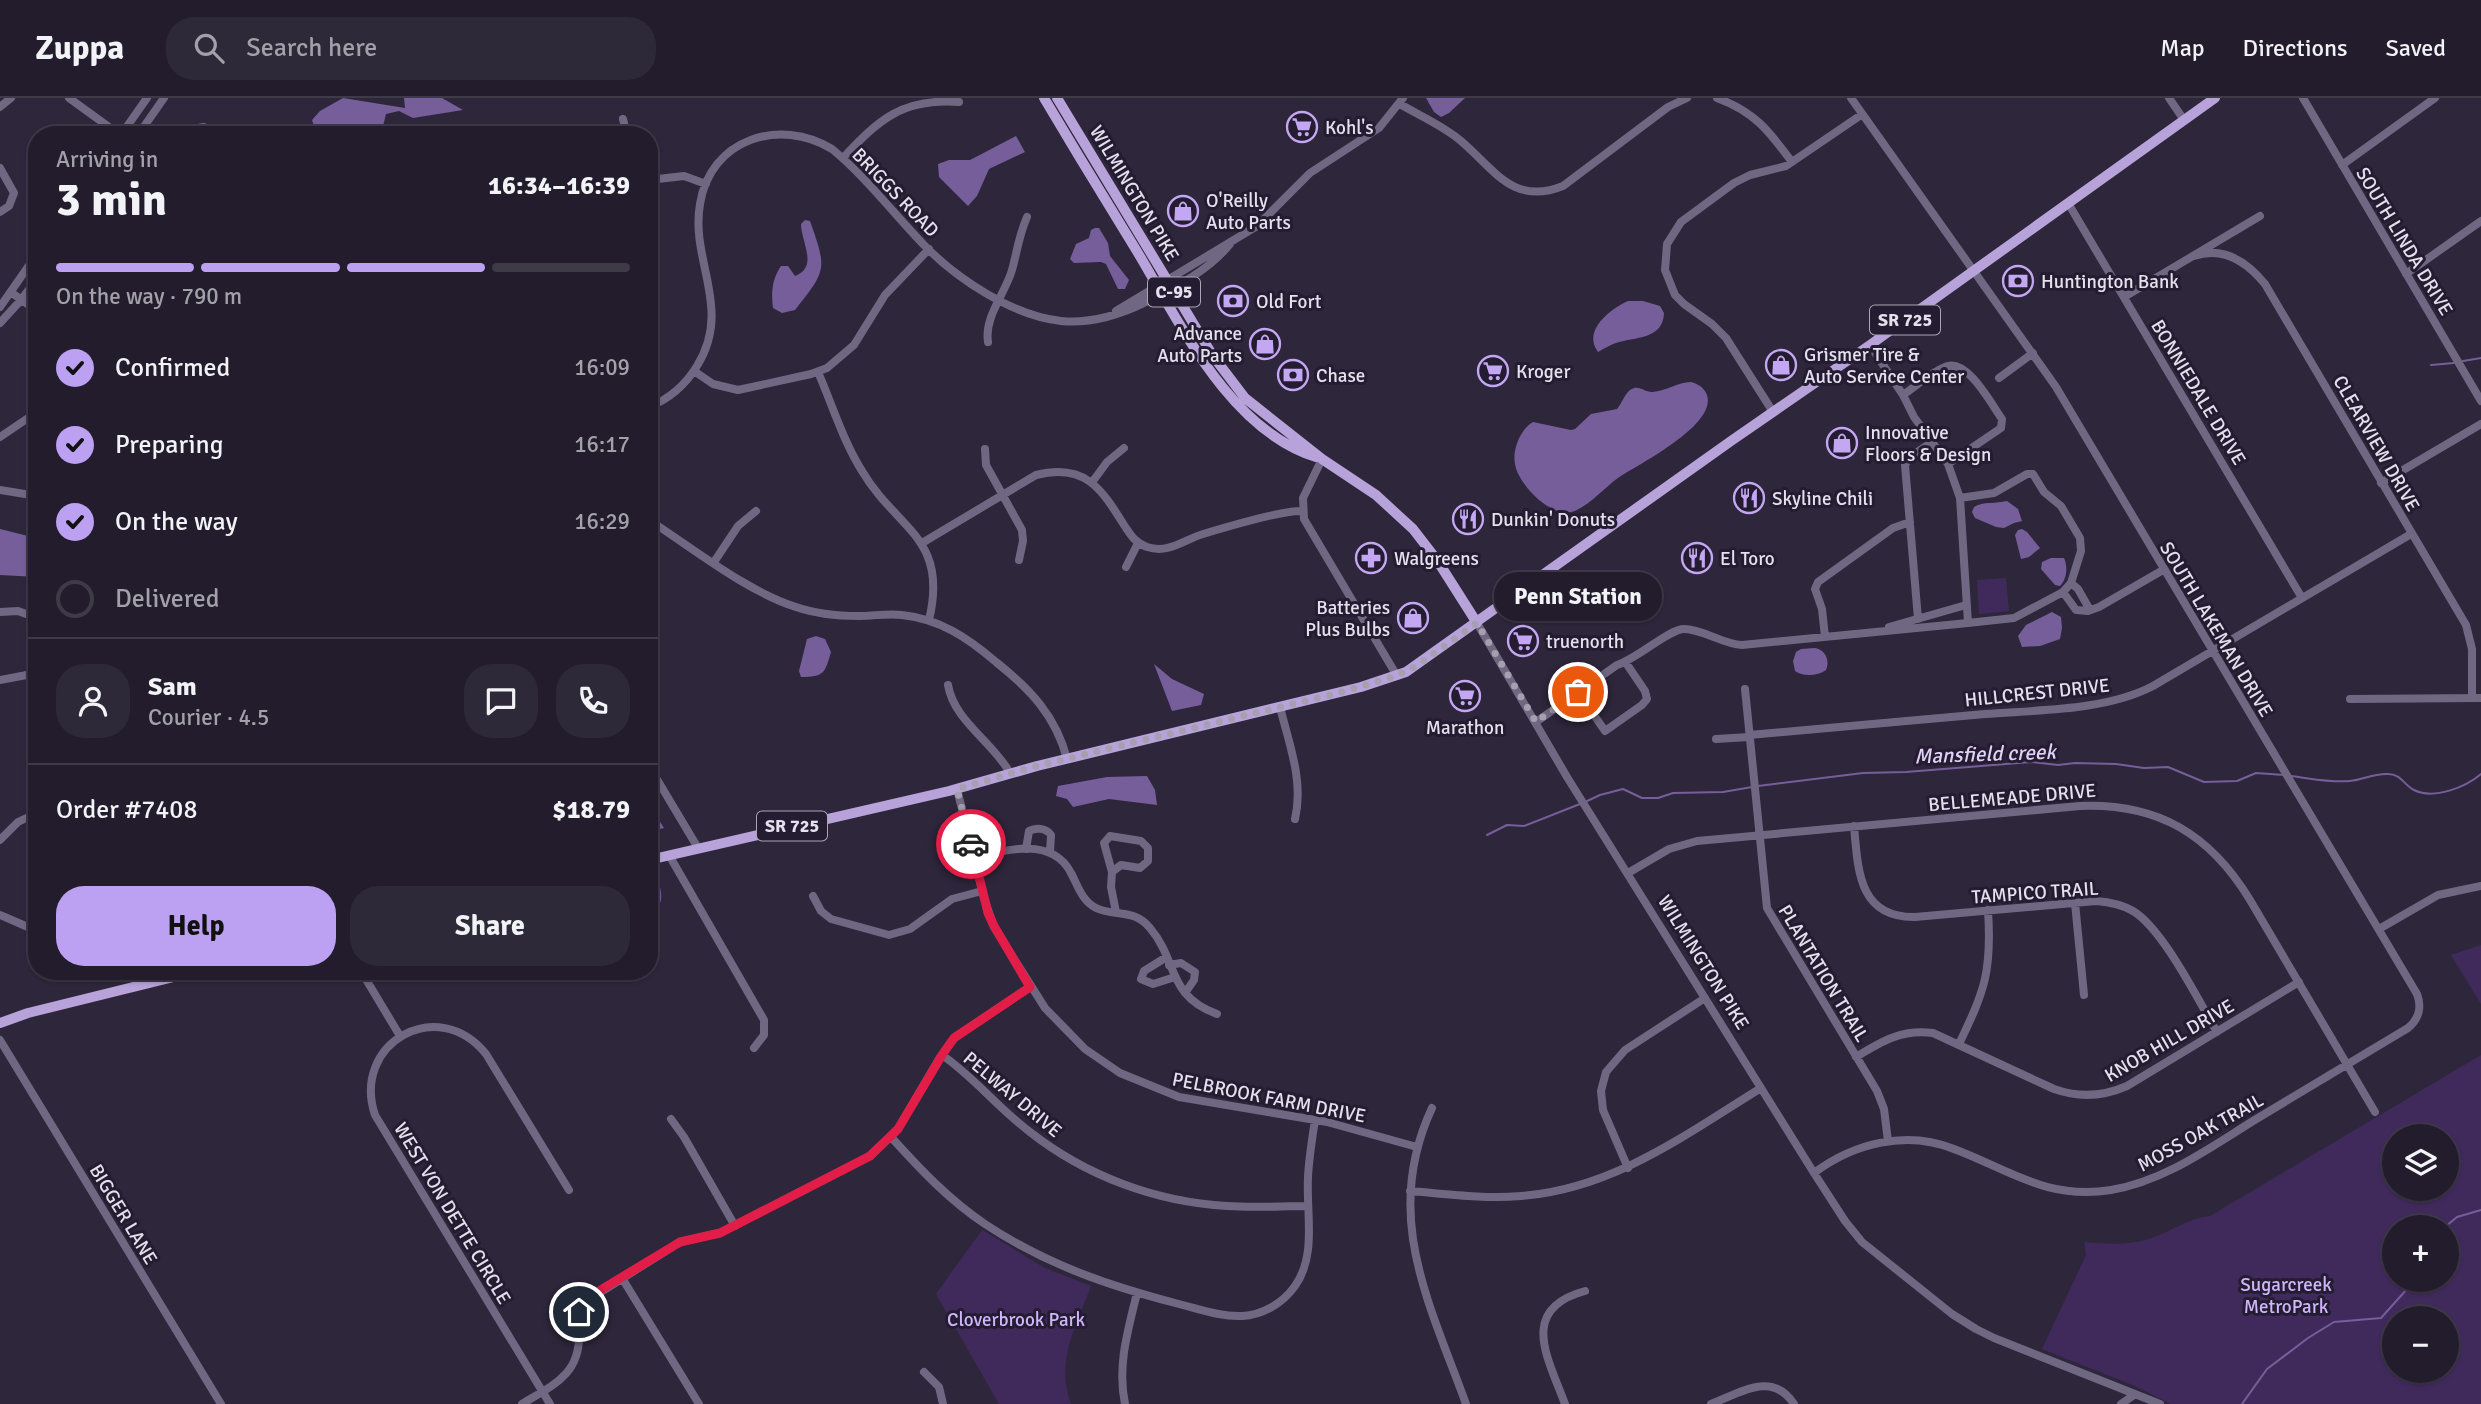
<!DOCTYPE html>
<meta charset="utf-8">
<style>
body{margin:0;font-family:Signika,sans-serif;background:#2e2938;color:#f1f3f6;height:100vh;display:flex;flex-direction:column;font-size:26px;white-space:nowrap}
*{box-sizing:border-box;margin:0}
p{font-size:23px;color:#a2a1a9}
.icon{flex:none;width:38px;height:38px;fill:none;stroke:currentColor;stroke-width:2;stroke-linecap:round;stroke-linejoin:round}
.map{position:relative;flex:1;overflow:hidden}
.side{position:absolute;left:28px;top:28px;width:630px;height:854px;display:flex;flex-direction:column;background:#221c2c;border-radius:28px;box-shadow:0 2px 5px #0004,0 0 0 2px #3f3a48}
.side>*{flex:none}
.buttons{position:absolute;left:2382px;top:1026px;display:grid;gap:14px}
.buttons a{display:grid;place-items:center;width:77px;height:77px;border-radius:50%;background:#221c2c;box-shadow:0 2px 5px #0004,0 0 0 2px #3f3a48;font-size:35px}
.pin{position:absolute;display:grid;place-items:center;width:60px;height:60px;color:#fff;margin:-30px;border:4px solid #fff;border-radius:50%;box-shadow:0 2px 7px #0007}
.courier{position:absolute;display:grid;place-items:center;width:70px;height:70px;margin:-35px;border:5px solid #e11d48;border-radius:50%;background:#fff;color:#222;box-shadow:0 2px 9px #0007}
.bubble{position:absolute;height:49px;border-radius:24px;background:#221c2c;box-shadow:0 2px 5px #0004,0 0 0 2px #3f3a48;font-size:23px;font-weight:700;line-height:49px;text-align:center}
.overview em{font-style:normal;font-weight:700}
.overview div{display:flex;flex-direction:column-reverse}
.overview{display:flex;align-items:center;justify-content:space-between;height:119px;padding:0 28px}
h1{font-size:46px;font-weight:700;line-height:52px}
.bar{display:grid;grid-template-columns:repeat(4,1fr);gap:10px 7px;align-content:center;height:84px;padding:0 28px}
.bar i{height:9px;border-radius:5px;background:#3f3a48}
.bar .current{background:#bca0f2}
.bar p{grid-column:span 4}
.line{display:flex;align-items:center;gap:18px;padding:0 28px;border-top:2px solid #3f3a48}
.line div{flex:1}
.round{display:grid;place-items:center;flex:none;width:74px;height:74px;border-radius:28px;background:#2e2938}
ol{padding:0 28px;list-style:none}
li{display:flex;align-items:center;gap:21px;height:77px}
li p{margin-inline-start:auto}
li .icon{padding:7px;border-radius:50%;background:#bca0f2;color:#111;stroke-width:4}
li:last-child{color:#a2a1a9}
li i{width:38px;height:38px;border:4px solid #3f3a48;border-radius:50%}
.cta{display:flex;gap:14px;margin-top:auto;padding:14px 28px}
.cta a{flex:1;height:80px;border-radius:28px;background:#bca0f2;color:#111;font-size:28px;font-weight:700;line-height:80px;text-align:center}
.cta a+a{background:#2e2938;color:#f1f3f6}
header{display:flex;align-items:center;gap:42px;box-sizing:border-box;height:98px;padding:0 35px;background:#221c2c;border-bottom:2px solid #3f3a48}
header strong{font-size:33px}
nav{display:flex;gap:38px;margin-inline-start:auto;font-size:24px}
.search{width:490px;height:63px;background:#2e2938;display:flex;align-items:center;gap:18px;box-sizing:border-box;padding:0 24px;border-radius:28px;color:#a2a1a9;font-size:26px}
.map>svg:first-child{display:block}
.green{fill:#402a5c;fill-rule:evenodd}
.water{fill:#765e9b}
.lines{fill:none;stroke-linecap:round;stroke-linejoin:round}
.stream{stroke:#765e9b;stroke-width:2}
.minor{stroke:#706782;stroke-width:8}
.major{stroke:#b7a2da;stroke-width:10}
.done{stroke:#a59faf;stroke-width:7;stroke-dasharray:0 12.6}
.route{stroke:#e11d48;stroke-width:9}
.labels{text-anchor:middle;stroke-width:6;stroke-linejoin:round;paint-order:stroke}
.shield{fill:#241c30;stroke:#aba5b5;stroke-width:2}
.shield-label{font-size:18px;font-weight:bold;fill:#e5e0ee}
.poi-label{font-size:19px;fill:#e5e0ee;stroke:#241c30;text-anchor:start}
.street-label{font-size:19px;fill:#e5e0ee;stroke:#241c30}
.park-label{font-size:19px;fill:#d0b5fc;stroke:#241c30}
.water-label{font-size:21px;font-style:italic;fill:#ded2f6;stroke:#241c30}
</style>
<header>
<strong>Zuppa</strong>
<div class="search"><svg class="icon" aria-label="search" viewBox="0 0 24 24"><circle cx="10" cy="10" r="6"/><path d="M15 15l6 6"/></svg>Search here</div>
<nav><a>Map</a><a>Directions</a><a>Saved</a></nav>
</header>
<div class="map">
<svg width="2481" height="1306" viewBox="0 0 2481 1306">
<rect width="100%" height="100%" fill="#2e263b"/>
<path class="green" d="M2006,480L2009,513L1979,516L1977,482Z
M2481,847V906L2451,857Z
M2481,957V1306H2171L2135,1288L2042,1251L2086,1157L2084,1144C2108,1146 2131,1148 2154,1139C2174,1132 2189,1120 2210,1118ZM2394,1038H2446V1090H2394ZM2394,1129H2446V1181H2394ZM2394,1220H2446V1272H2394Z
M982,1132L1045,1170L1091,1188C1076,1227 1055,1265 1071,1306H999L936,1196Z"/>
<path class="water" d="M343,0L405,10L404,0H442L463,12L413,20L399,13L386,16L381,36L378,37H317L312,22L320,13Z
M1426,0H1465L1449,15L1441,19L1434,14Z
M1016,38L1025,54L989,71L977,98L968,108L939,79L938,66L949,62H970Z
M805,122L810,123C827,171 827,172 795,212L782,215L773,210C771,195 772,181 781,168H788L795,178C819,169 801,144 801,126Z
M1095,130H1099L1108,145L1110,158L1129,182L1125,191H1118L1106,166L1101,164L1074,165L1070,161L1076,146L1089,140L1091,132Z
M1628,203H1643L1660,208L1664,215C1663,240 1639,239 1619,244C1612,246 1605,250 1598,254C1582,233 1610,211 1628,203Z
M1691,284C1698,286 1704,289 1707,297C1717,327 1639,366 1618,380C1605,389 1586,411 1571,414C1550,419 1518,386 1515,366C1512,351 1521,331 1533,324L1571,332L1575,331L1591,316L1617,311C1622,305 1624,297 1630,292C1639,286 1643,294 1652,294C1667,293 1677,284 1691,284Z
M2007,403L2018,411L2022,423L2014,425L2004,430L1996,429L1975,420L1972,414L1974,409C1983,403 1996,406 2007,403Z
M0,431L28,438L37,445V479L0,477Z
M2022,431L2027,434L2040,450L2029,459L2021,461L2015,437L2018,432Z
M2051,460H2064C2068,469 2067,481 2060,488L2055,487L2041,471L2042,464Z
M2052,514L2061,519L2062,530L2060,541L2040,548L2022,549L2018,538L2026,527Z
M816,538L825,541L831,554C825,575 824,579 801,579L799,573L807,541Z
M1815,550C1826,552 1830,563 1826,572C1818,578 1803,579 1795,573L1793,563L1796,554L1801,551Z
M1154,566L1172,581L1204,596L1201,607L1172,613Z
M1147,678L1155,692L1157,707L1109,701L1073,709L1067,701L1056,698L1058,688L1107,679Z
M649,706L664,730L649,734Z
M649,785L660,789C663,802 661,810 649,816Z
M585,873H616L594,883L583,881Z"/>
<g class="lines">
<path class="stream" d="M2463,263L2481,260
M2431,267L2454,265
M2290,678C2309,680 2330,685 2350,683C2363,682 2374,675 2388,676C2401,676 2404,687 2414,692C2434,702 2466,689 2481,676
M1758,688L1863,675L1906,674L2031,664L2058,667L2075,665L2116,666L2144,670L2168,669L2204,684L2237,683L2256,675L2284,677
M1585,704L1600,697L1623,691L1642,700H1658L1673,695L1723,694L1752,689
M1487,737L1507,727L1524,728L1580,706
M2445,1129L2457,1119L2481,1112
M2242,1306L2267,1271L2308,1240L2334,1224L2381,1220L2416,1181"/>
<path class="minor" d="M69,0L120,37
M1717,0C1755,14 1769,33 1792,64
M2169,0L2184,22
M2303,0L2481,303
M1400,6C1420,18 1444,28 1461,43C1494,71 1513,108 1563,88L1668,9L1687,0
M0,9L11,0
M623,21L627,37
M121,37L147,0
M138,37L164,0
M194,37L198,30L204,29L209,37
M843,60C879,21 903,0 959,4
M2342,67L2435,0
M0,70L14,95L9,108L0,114
M649,82L684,78L706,86
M2068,105L2302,500
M2194,158C2223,148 2247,164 2265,186L2466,527L2472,551V600
M2406,176L2481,123
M12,195L37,213
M2124,199L2260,118
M0,209L37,156
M1116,213L1257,128L1310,75L1379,30L1403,0
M0,225L21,202L37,181
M988,244C984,219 1005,196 1012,172C1017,154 1019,137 1027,119
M694,273L713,286L738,292L811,276L827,270L854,247L885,197L929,151
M818,274C832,306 843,343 862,373C896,431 949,439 929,522
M1999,280L2033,255
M1903,297C1916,288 1930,275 1945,269C1967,259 1991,306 2002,321L2001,330L1948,366
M649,309C669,301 686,286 697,268C733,210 690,163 700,106C710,41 780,19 832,51C866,79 894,116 924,147C957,181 1013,218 1061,223C1091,226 1123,216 1148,203C1177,189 1210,171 1230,146
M1773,314L1726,240L1712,226L1684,206L1675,197L1665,172L1667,146L1681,124L1734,85L1750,77L1786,68L1861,17
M0,339L37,314
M985,351L986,367L1022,432L1023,443L1019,462
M1322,361L1303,400L1304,421L1397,578
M1093,383L1107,364L1124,350
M2381,385L2481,326
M0,392L37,398
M1960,400L1994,395L2027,376H2033L2044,394L2061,408L2080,440L2081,453L2071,485L2063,494L2014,520L1968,525
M649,422C694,451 746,493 796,509C816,516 838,518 859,518C874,518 888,515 902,517C940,521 968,540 996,564C1030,591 1056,618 1067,661
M922,445L1036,377C1085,365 1101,390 1124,427C1131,437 1135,445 1147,449C1169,456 1183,442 1203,436C1223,430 1284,412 1302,413
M714,464L738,428L756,413
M1126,469L1138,445
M2071,485L2078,491L2090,512
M2063,494L2076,512L2088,513L2099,509L2163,472
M0,514L18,513L37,520
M1918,521L1905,367L1910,359L1932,344
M1477,525L1567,679L1814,1075L1845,1123L1862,1144L1952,1216L1976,1231L1994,1240L2160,1306
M1889,529L1966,507
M1825,539L1822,511L1815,491L1818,484L1893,430L1910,424
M0,582L37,575
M948,587C954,623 993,644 1010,675
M1745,591L1767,810L1877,993L1884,1011L1888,1043
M1578,594L1605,633L1642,607L1647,601L1645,593L1626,565
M2350,601L2481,600
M1280,609C1289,646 1304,683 1295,721
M1536,624L1617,567C1637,561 1669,531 1684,531C1703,531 1722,546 1742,547L1968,525L1960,400L1948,366L1914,319L1903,297L1870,247
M1749,637C1828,630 1906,623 1985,616C2038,612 2105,613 2153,588L2411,436
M1716,641L1749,639
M649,668L698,750
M957,691L984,800L994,829L1045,910L1085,951L1120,975L1179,999L1327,1024L1417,1049
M1854,728C1858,771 1858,820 1915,819L2096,803C2109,804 2121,806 2133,813C2163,831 2198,902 2217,934
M1110,738L1141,743L1148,750V763L1140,770L1121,767L1112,774L1104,745Z
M0,742L18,724L37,715
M1026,751L1029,733C1036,729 1046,730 1051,737L1050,754
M669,757L764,922V937L754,950
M974,760C1006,751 1053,739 1071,775C1078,788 1082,803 1096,810C1115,819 1133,810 1150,830C1178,863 1167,898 1217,916
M1112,774L1111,789L1116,814
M1628,775L1669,751L1697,743L2080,708C2158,705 2210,736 2250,802L2375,1014
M813,798L821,813L831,821L889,837L910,831L952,801L982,793
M2075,805L2084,897
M0,817L37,833
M2379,831L2438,797L2481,788
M1165,860L1144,873L1141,881L1153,886L1175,879
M1169,867L1181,865L1195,874L1194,882L1185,895
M361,873L400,938
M0,942L221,1306
M1959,946C1985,892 1992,873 1988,812
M942,957C974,979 998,1010 1030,1034C1086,1078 1156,1104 1227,1108C1254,1110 1281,1108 1308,1108
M1856,959C1882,943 1902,931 1933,935L2054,991C2079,1000 2102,999 2127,988L2299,884
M1432,1010C1382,1117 1429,1204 1466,1306
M671,1021L684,1039L735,1128
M891,1039C920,1071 949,1102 985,1126C1045,1166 1109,1188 1179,1206C1199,1211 1221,1219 1242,1218C1263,1217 1283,1205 1295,1188C1317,1157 1306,1115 1308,1079C1309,1060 1312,1041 1315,1022
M1628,1070L1603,1012L1601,993L1606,974L1625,952L1705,900
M1814,1075C1854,1045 1906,1032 1954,1051C2010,1072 2046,1102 2111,1092C2164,1083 2208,1051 2253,1023C2305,992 2357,961 2408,930C2419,921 2422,909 2417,896L2056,289L1851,0
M1410,1093C1447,1096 1484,1101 1521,1098C1613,1091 1685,1037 1761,990
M622,1180L699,1306
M924,1274L939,1289L943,1306
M522,1306C553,1287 580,1277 579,1236C579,1224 577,1214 585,1204L680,1144L720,1135L870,1058L898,1031L939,961L954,940L1030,889
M550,1306L375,1017C351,945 438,896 486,956L569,1092
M1125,1306C1117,1268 1128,1232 1137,1195
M1565,1306C1548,1260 1518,1211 1585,1193
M1711,1306C1740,1295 1772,1272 1794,1306
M2121,1306L2134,1297"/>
<path class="major" d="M1044,0C1075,52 1106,103 1138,155C1181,227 1230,332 1316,359
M1057,0L1213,258L1245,300L1322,361L1376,397L1413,431L1437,462L1477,525
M649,762L949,693L1037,668L1361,589L1406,574L1731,343L1870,247L2215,0
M0,925L28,915L198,873"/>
</g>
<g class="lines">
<path class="done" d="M971,746L957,691L1037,668L1342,594L1396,578L1416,568L1477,525L1536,624L1578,594"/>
<path class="route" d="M579,1214L585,1204L594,1196L680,1144L720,1135L870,1058L898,1031L942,957L954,940L1030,889L994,828L988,815L971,746"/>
</g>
<defs>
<g id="supermarket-ring" transform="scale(1.575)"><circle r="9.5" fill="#241c30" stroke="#c4a7f2" stroke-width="1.5"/><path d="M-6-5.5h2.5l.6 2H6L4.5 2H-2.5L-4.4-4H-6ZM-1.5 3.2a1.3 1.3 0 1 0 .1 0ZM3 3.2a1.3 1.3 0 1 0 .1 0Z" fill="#c4a7f2"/></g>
<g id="shop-ring" transform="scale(1.575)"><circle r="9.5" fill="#241c30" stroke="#c4a7f2" stroke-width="1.5"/><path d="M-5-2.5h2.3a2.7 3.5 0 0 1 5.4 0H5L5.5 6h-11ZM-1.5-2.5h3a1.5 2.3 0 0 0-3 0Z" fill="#c4a7f2"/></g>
<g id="bank-ring" transform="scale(1.575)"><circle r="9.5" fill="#241c30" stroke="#c4a7f2" stroke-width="1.5"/><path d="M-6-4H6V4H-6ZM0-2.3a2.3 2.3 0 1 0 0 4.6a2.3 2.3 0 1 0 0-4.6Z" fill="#c4a7f2"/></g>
<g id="restaurant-ring" transform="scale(1.575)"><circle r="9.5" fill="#241c30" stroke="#c4a7f2" stroke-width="1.5"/><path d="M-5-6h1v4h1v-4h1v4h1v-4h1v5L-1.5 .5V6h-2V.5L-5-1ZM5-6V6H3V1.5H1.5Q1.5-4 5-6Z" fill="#c4a7f2"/></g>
<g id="pharmacy-ring" transform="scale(1.575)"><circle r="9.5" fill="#241c30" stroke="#c4a7f2" stroke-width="1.5"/><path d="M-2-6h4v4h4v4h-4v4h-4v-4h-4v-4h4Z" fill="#c4a7f2"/></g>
</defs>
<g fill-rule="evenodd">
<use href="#supermarket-ring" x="1302" y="29"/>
<use href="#shop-ring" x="1183" y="113"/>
<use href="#bank-ring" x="2018" y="183"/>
<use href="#bank-ring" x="1233" y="203"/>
<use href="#shop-ring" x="1265" y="246"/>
<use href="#shop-ring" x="1781" y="267"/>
<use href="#supermarket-ring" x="1493" y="273"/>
<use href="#bank-ring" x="1293" y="277"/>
<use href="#shop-ring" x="1842" y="345"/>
<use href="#restaurant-ring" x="1749" y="400"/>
<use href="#restaurant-ring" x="1468" y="421"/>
<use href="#pharmacy-ring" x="1371" y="460"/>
<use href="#restaurant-ring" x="1697" y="460"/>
<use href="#shop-ring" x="1413" y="520"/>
<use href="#supermarket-ring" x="1523" y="543"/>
<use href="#supermarket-ring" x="1465" y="598"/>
</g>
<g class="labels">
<g class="shield">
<rect x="1148" y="179.5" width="52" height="29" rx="5"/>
<rect x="1870" y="207.5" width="70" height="29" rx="5"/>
<rect x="757" y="713.5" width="70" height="29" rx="5"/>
</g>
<g class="shield-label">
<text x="1174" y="200">C-95</text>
<text x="1905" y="228">SR 725</text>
<text x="792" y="734">SR 725</text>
</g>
<g class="poi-label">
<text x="1325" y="36">Kohl's</text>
<text x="1206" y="109">O'Reilly<tspan x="1206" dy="22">Auto Parts</tspan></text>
<text x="2041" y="190">Huntington Bank</text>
<text x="1256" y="210">Old Fort</text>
<text x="1242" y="242" text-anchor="end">Advance<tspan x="1242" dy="22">Auto Parts</tspan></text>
<text x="1804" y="263">Grismer Tire &amp;<tspan x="1804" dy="22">Auto Service Center</tspan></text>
<text x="1516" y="280">Kroger</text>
<text x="1316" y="284">Chase</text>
<text x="1865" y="341">Innovative<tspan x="1865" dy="22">Floors &amp; Design</tspan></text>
<text x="1772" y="407">Skyline Chili</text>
<text x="1491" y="428">Dunkin' Donuts</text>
<text x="1394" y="467">Walgreens</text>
<text x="1720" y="467">El Toro</text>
<text x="1390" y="516" text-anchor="end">Batteries<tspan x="1390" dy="22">Plus Bulbs</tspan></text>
<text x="1546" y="550">truenorth</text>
<text x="1465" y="636" text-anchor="middle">Marathon</text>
</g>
<g class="street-label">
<text transform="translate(896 94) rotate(46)" y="7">BRIGGS ROAD</text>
<text transform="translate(1135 95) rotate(59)" y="7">WILMINGTON PIKE</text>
<text transform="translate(2405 143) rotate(59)" y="7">SOUTH LINDA DRIVE</text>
<text transform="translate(2199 294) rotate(59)" y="7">BONNIEDALE DRIVE</text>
<text transform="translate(2377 345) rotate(60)" y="7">CLEARVIEW DRIVE</text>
<text transform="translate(2217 531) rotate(59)" y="7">SOUTH LAKEMAN DRIVE</text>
<text transform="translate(2037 594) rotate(-6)" y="7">HILLCREST DRIVE</text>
<text transform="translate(2012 699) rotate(-5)" y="7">BELLEMEADE DRIVE</text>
<text transform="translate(2035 794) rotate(-4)" y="7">TAMPICO TRAIL</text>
<text transform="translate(1704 864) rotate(58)" y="7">WILMINGTON PIKE</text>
<text transform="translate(1824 875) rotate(59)" y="7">PLANTATION TRAIL</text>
<text transform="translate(2169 942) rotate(-30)" y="7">KNOB HILL DRIVE</text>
<text transform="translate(1013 996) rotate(40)" y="7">PELWAY DRIVE</text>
<text transform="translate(1269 999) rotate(11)" y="7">PELBROOK FARM DRIVE</text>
<text transform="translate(2200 1034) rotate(-29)" y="7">MOSS OAK TRAIL</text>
<text transform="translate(453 1115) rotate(59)" y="7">WEST VON DETTE CIRCLE</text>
<text transform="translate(124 1116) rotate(59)" y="7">BIGGER LANE</text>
</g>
<g class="park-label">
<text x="2286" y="1193">Sugarcreek<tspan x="2286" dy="22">MetroPark</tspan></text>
<text x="1016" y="1228">Cloverbrook Park</text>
</g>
<g class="water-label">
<text transform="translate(1985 656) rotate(-2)" y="7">Mansfield creek</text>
</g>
</g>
</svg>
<div class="buttons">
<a><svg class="icon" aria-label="layers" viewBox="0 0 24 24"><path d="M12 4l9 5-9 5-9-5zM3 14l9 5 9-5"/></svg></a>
<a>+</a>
<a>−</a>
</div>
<div class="pin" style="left:1578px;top:594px;background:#ea580c"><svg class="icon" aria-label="bag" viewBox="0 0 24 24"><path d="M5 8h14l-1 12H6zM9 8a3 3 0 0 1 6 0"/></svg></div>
<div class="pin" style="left:579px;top:1214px;background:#1f2937"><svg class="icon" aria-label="home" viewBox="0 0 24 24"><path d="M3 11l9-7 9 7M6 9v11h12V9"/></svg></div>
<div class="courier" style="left:971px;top:746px"><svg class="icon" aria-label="car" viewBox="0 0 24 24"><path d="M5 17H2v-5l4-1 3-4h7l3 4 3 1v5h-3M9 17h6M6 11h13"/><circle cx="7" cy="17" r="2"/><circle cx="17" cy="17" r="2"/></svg></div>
<div class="bubble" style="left:1494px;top:474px;width:168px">Penn Station</div>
<section class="side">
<div class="overview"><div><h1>3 min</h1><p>Arriving in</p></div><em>16:34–16:39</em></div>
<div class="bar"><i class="current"></i><i class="current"></i><i class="current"></i><i></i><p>On the way · 790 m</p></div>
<ol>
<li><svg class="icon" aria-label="check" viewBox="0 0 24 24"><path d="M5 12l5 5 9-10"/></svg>Confirmed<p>16:09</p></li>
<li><svg class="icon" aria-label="check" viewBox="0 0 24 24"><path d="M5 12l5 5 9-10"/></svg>Preparing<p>16:17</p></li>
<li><svg class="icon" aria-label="check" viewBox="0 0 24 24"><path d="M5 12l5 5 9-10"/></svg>On the way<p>16:29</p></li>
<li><i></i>Delivered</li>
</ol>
<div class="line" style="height:126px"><a class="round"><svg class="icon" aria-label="person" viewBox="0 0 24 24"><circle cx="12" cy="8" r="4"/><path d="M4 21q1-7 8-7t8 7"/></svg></a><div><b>Sam</b><p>Courier · 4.5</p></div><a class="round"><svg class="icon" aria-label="chat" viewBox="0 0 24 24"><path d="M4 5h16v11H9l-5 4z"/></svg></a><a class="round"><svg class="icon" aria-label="phone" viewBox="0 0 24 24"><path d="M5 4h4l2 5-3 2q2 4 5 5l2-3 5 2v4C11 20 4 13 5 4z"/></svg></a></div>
<div class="line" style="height:91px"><div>Order #7408</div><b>$18.79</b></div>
<div class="cta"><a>Help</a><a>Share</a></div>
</section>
</div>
